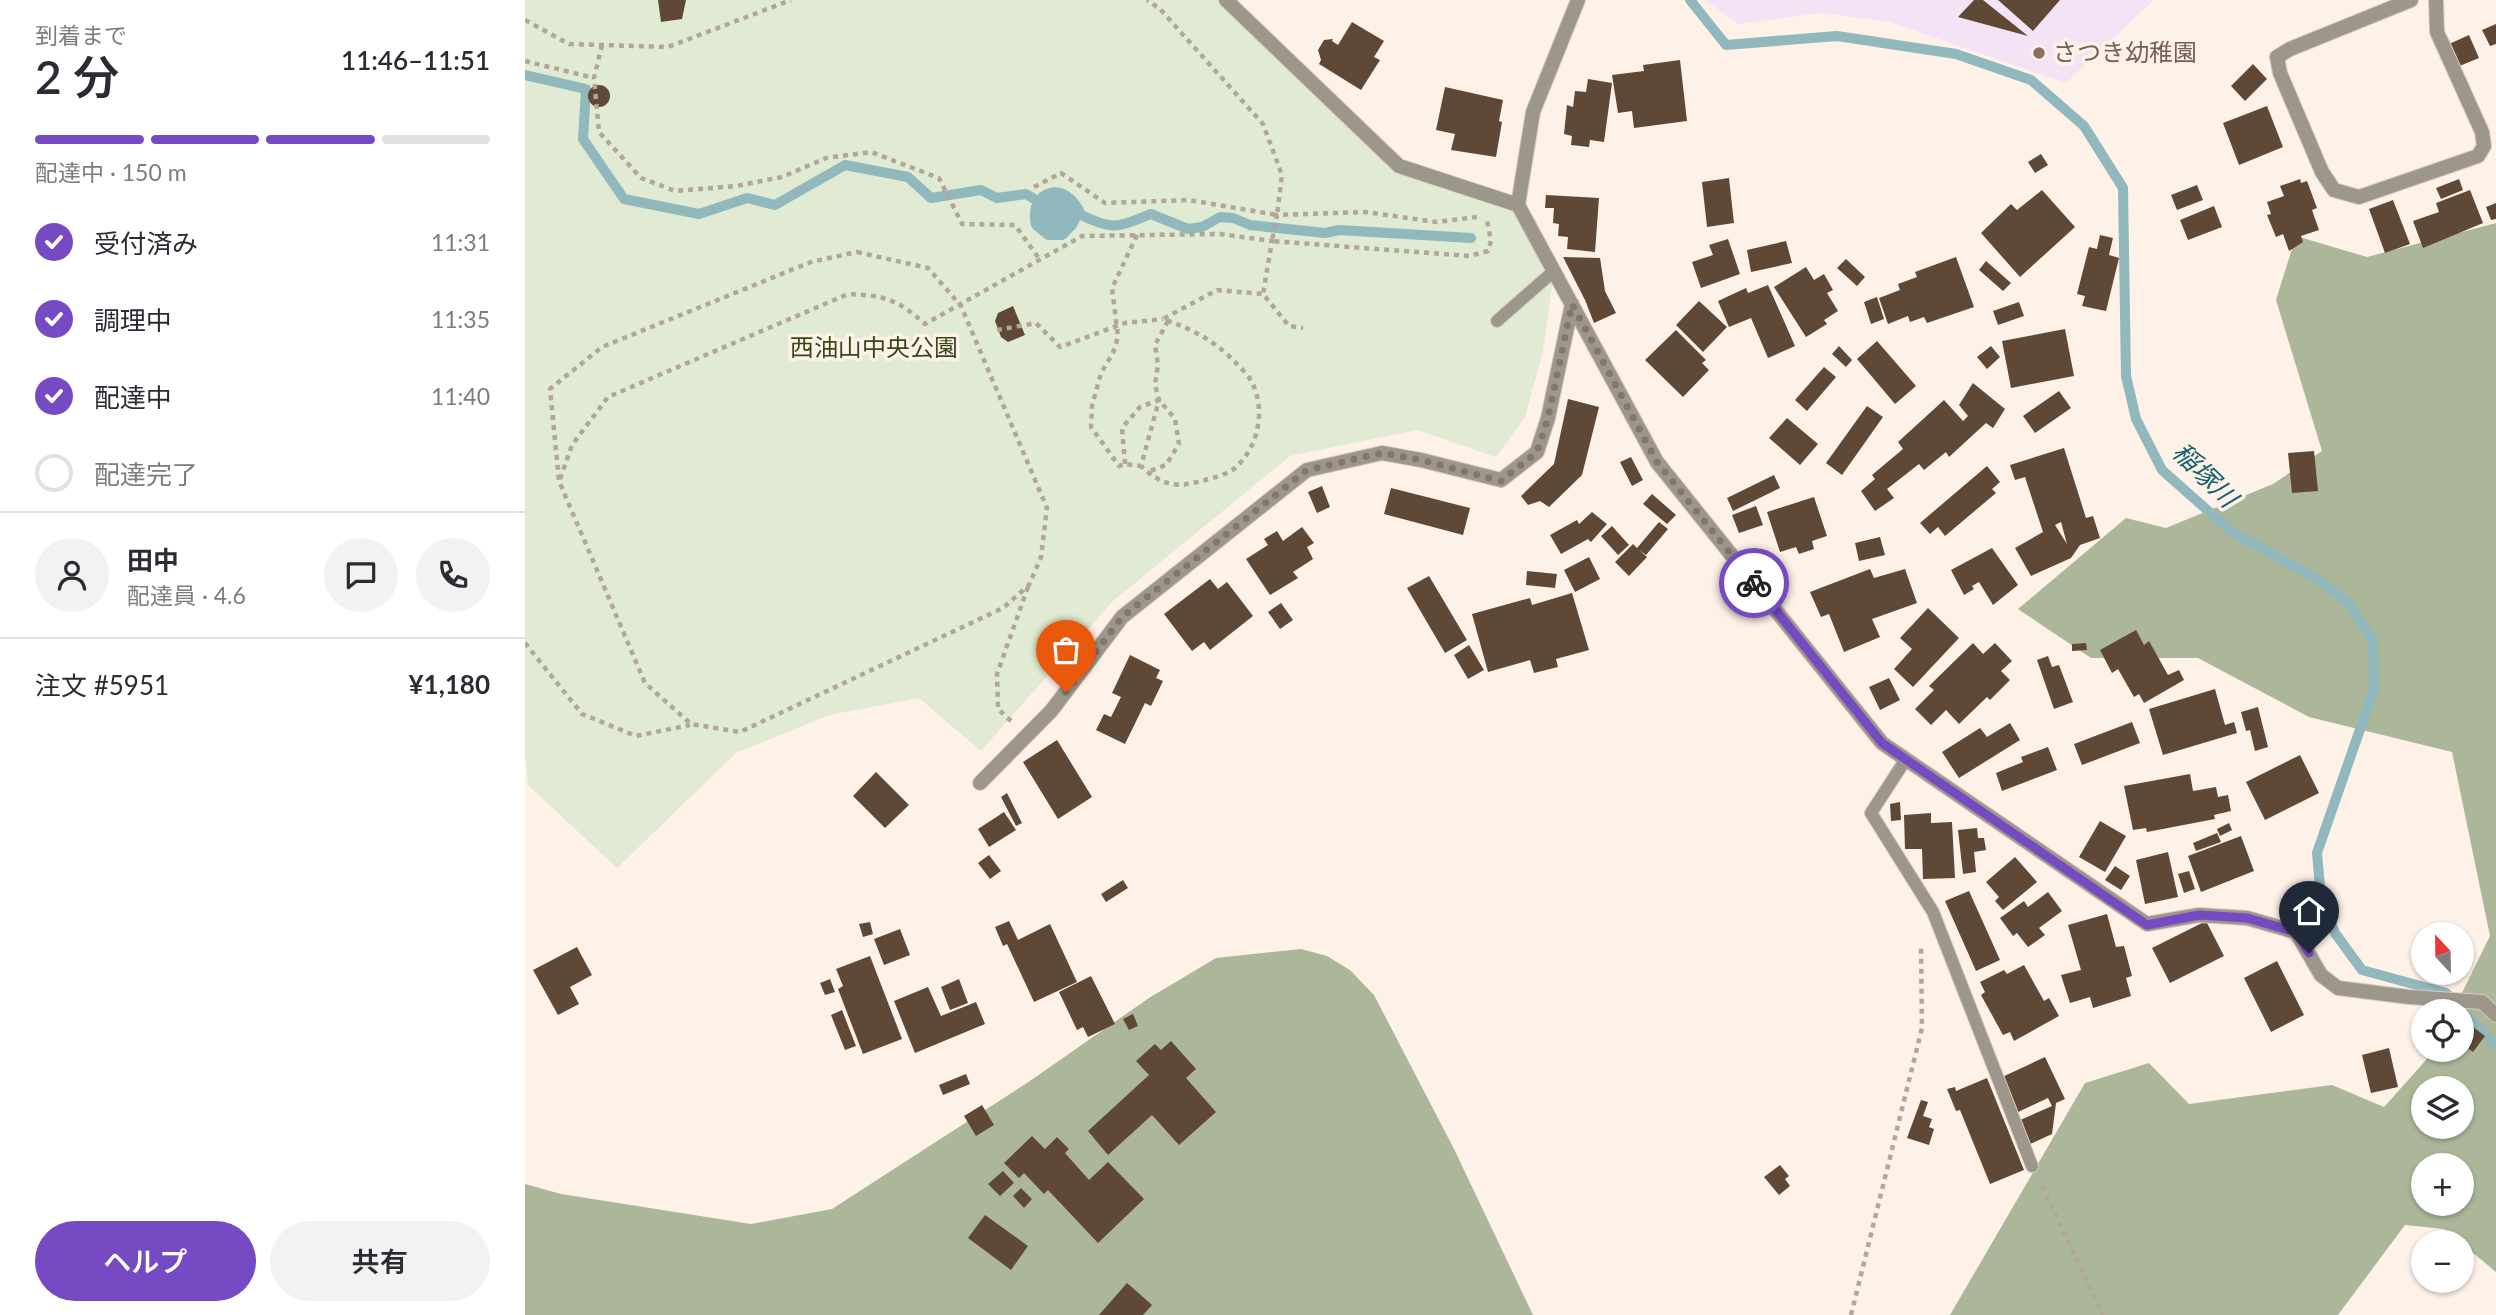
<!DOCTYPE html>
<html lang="ja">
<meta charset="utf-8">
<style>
body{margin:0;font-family:Lato,"Noto Sans JP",sans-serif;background:#f2f2f3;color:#2b2b33;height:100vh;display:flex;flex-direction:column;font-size:26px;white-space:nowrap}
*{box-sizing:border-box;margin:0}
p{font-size:23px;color:#7c7c81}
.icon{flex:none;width:38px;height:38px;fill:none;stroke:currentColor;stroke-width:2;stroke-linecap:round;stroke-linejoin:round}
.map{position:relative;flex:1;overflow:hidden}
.sheet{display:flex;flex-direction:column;background:#fff;width:525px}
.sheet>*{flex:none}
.needle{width:46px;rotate:338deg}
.fabs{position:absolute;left:1886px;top:922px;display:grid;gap:14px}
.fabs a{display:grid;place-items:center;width:63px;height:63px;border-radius:50%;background:#fff;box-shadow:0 2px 5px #0004;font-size:35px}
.pin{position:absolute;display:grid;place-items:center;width:60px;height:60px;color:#fff;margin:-72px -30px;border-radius:50% 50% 50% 0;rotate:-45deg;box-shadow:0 0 7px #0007}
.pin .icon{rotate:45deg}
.courier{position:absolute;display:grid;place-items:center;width:70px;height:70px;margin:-35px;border:5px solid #764ac3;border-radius:50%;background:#fff;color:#222;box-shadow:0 2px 9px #0007}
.summary em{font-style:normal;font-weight:600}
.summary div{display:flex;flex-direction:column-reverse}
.summary{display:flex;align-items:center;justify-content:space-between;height:119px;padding:0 35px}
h1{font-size:46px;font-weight:600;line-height:52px}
.bar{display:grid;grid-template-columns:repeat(4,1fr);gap:10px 7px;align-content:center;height:84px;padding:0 35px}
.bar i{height:9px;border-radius:5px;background:#e1e1e2}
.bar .active{background:#764ac3}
.bar p{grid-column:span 4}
.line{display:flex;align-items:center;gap:18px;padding:0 35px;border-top:2px solid #e1e1e2}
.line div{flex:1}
.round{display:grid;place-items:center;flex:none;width:74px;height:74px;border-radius:37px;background:#f2f2f3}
ol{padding:0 35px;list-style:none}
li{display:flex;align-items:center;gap:21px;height:77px}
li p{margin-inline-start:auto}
li .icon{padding:7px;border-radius:50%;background:#764ac3;color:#fff;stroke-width:4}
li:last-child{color:#7c7c81}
li i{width:38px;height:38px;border:4px solid #e1e1e2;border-radius:50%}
.primary-button{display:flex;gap:14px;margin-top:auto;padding:14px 35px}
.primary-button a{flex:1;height:80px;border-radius:42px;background:#764ac3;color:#fff;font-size:28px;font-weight:600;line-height:80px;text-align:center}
.primary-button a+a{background:#f2f2f3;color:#2b2b33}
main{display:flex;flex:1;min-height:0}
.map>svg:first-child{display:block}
.education{fill:#f4e3f5}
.green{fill:#e1ead2}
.forest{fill:#acb79a;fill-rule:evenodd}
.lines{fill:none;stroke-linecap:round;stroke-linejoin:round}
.stream{stroke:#91b8bc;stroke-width:10}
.building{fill:#5f4836;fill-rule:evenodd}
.lane-casing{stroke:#d8cbc2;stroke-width:14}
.street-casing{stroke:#d8cbc2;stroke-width:16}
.path{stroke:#b2a59c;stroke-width:4.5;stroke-dasharray:5 5;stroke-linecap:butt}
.lane{stroke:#9c978a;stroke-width:12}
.street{stroke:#9c978a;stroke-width:14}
.done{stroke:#82766d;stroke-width:7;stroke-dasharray:0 12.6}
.route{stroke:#764ac3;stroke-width:9}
.education-dot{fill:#8d6e63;stroke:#fef1e8;stroke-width:2.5}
.labels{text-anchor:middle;stroke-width:7;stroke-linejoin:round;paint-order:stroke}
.education-label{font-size:24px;fill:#785e54;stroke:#fef1e8;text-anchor:start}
.park-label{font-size:24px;fill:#384718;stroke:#fef1e8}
.water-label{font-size:26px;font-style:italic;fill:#14636b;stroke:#fef1e8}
</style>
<main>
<section class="sheet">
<div class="summary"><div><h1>2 分</h1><p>到着まで</p></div><em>11:46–11:51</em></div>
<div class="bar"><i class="active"></i><i class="active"></i><i class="active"></i><i></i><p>配達中 · 150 m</p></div>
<ol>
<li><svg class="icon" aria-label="check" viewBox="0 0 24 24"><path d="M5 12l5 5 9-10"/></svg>受付済み<p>11:31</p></li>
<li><svg class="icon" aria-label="check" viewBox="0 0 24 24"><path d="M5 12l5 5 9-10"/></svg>調理中<p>11:35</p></li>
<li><svg class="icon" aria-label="check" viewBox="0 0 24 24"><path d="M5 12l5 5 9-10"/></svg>配達中<p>11:40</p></li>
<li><i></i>配達完了</li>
</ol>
<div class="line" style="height:126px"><a class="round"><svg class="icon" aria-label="person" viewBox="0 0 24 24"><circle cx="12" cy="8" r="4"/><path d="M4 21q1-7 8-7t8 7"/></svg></a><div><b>田中</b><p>配達員 · 4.6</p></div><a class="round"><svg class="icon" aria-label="chat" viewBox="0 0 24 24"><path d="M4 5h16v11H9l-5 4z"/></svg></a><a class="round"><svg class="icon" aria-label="phone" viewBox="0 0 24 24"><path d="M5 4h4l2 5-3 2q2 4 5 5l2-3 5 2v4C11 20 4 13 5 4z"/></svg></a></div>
<div class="line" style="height:91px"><div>注文 #5951</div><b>¥1,180</b></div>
<div class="primary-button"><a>ヘルプ</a><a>共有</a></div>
</section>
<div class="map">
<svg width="1971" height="1315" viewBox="0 0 1971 1315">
<rect width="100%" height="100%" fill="#fef1e8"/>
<path class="education" d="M1180,0H1629L1541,83L1364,22L1297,13L1213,24Z"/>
<path class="green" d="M0,0H701L874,166L993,205L1029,271L1018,351L1000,417L971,457L892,430L765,456L588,601L456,751L394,698L304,715L211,753L92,868L3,785L0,755Z"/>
<path class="forest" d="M1971,223V1272L1919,1229L1880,1225L1813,1315H1425L1560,1083L1624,1063L1664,1104L1807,1085L1859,1107L1910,1050H1937V1012L1928,1011L1965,936L1927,752L1784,717L1673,658H1566L1493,609L1601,518L1641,528L1748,484L1797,451L1751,300L1771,236L1842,257ZM1899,1088H1937V1127H1899ZM1899,1166H1937V1204H1899Z
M776,949L802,956L825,970L849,995L929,1149L1008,1315H0V1184L36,1194L226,1224L307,1209L502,1083L624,998L691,958Z"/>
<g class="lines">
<path class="stream" d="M1165,0L1201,45L1312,36L1431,54L1506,80L1559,126L1598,188L1601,376L1611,419L1637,470L1707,532L1794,580L1825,605L1848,641L1849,689L1792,853L1796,898L1810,933L1837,970L1921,993L1971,1046
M0,75L61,89L58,139L99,199L174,214L222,198L250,205L320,165L383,177L406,198L456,190L472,198L501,194L514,202
M532,215L534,217L532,221L527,220L525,213L527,208H534L539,213V220L534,226L522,224L519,215L522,206L531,202L539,204L545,213L542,225L535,230L527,231L516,222V205C530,191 547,197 551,217L547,225L537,235H523L511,225C503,190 541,178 556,215C590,231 592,227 626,214L663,229L677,227L695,217L708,218L725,225L800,233L814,230L946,238"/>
</g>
<path class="building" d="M133,0H161L157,19L136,22Z
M1449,0H1458L1503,36L1433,17Z
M1473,0H1535L1508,31Z
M827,22L859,41L849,57L855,60L836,90L794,64L796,60L793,50L799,40L808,39L807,41L813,45Z
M1971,24V44L1965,46L1957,30Z
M1944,35L1954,58L1932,67L1922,45Z
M1155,60L1162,121L1109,128L1107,111L1093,113L1087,75L1119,71L1118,65Z
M1728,64L1742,79L1720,101L1706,86Z
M1063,79L1087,83L1079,142L1065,140L1064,147L1046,145L1047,136L1039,134L1042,105L1048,107L1050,91L1061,92Z
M63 96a11 11 0 1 1 22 0a11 11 0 1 1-22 0Z
M920,87L978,100L974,121L977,122L971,157L926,150L930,134L911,130Z
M1742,106L1758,147L1714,165L1698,123Z
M1516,154L1523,165L1510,173L1503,162Z
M1204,178L1209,223L1182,227L1177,182Z
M1775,179L1776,183L1782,181L1792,208L1787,210L1794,230L1776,236L1778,242L1764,251L1758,234L1751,237L1742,215L1746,214L1742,202L1759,196L1755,186Z
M1934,179L1938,190L1916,199L1911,188Z
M1672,185L1678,200L1652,210L1646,195Z
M1517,190L1550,227L1495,277L1456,233L1486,204L1492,210Z
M1945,190L1958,223L1898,248L1888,221L1914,212L1911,203Z
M1021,195L1074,198L1070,252L1042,249L1043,237L1033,236L1034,224L1028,223L1029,208H1020Z
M1868,200L1885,244L1860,253L1844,209Z
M1971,203V219L1966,220L1961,207Z
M1689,206L1697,227L1663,240L1655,220Z
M1575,235L1588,238L1584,255L1594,258L1581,311L1557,306L1560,296L1552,294L1564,247L1572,249Z
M1203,239L1215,274L1176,288L1167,262L1188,255L1184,245Z
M1261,241L1267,263L1226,272L1222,250Z
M1038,257L1075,258L1080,291L1091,313L1069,323L1060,300Z
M1431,257L1449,307L1402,323L1399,317L1385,322L1383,316L1363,324L1354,298L1375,290L1373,284L1392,277L1390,272Z
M1321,259L1340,277L1332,286L1312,268Z
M1461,261L1486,283L1478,291L1454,270Z
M1281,267L1289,280L1299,274L1308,290L1302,293L1313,311L1299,320L1302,324L1281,337L1249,287Z
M1243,285L1270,346L1243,358L1226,318L1204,327L1193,301L1221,288L1223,293Z
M1352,297L1359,319L1346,324L1339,302Z
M1174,301L1202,327L1178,352L1151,325Z
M1494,302L1499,316L1473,325L1468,311Z
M488,306L500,335L483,342L476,337L470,321L473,313Z
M1540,329L1549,376L1486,388L1477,341Z
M1151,330L1181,360L1177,363L1184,370L1158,397L1120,360Z
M1352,341L1391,386L1370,404L1332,359Z
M1314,346L1327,360L1321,367L1307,354Z
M1466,346L1475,357L1462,369L1452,357Z
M1299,367L1311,377L1282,411L1270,400Z
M1448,383L1480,409L1468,428L1461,423L1424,457L1421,452L1399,470L1394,464L1362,489L1369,498L1350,511L1336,491L1350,479L1347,475L1378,449L1373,442L1419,400L1438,421L1443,416L1434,405Z
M1534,391L1546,408L1510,433L1498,416Z
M1043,399L1074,407L1057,475L1024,507L1015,501L1003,505L996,496L1029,464Z
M1342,406L1358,417L1317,475L1301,463Z
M1262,418L1293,444L1275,465L1244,438Z
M1539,448L1561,518L1568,516L1575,538L1555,545L1546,558L1506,576L1490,548L1518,532L1500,477L1490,480L1485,465ZM1536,522L1542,544L1530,525Z
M1789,451L1793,491L1767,493L1763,453Z
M1106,457L1118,480L1107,486L1095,462Z
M1462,466L1475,482L1467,489L1471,493L1420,536L1413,527L1405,534L1395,523Z
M1249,475L1255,488L1208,511L1202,498Z
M797,486L805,507L792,513L783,492Z
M866,488L945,508L938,535L859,514Z
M1127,494L1151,515L1142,524L1118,504Z
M1289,497L1302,536L1287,541L1289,549L1274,554L1271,547L1255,552L1242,512Z
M1231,506L1238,525L1214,533L1207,515Z
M1067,512L1082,524L1066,542L1063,539L1036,554L1025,535L1052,520L1054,524Z
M1134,522L1143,529L1121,555L1114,550L1122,557L1104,576L1090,562L1108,544L1112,548Z
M1087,526L1104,545L1093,555L1076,536Z
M777,527L789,543L782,547L788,559L768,572L773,578L745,595L721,559L743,545L739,539L752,531L758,541Z
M1355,537L1360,555L1334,561L1330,543Z
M1467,548L1493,585L1468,605L1454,582L1447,586L1449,589L1439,595L1426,570Z
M1064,557L1075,579L1050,592L1039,570Z
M1345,569L1349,578L1380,569L1392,603L1347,619L1355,637L1319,652L1304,614L1296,617L1285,592Z
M1002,571L1032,574L1030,588L1001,585Z
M904,576L942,640L920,653L882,588Z
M685,579L693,589L702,582L728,616L685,650L679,642L667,651L639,614Z
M1047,593L1064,650L1031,659L1033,667L1009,673L1005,660L963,672L947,614L1005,598L1007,605Z
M756,603L768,620L755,629L743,612Z
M1403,608L1434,638L1388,687L1369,669L1387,649L1375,638Z
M1611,630L1619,645L1624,641L1643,675L1654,670L1659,680L1619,703L1614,694L1609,697L1593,669L1587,673L1575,650Z
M1448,643L1458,654L1470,643L1487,661L1476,671L1485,680L1465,700L1462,697L1434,724L1421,710L1406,725L1390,709L1409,690L1404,686Z
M1561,643L1562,650L1547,651V644Z
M944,645L959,670L943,679L929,655Z
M605,655L635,670L631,678L638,681L626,706L620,703L600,744L571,730L579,714L586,717L596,697L587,693Z
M1523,656L1527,667L1534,665L1548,702L1529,709L1512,660Z
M1364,678L1375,700L1355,710L1344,687Z
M1690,689L1700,725L1709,722L1712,733L1638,755L1624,709Z
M1733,707L1743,747L1730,751L1725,730L1721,731L1716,712Z
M1607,722L1615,743L1557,765L1549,744Z
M1485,723L1495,740L1434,778L1417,752L1455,728L1462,737Z
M532,740L567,797L533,819L498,762Z
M1523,747L1532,770L1477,791L1471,773L1498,762L1496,757Z
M1775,755L1794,793L1740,820L1721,782Z
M351,772L384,805L360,828L328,796Z
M1665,774L1668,791L1691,787L1693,797L1703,795L1706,811L1689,815L1690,819L1622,832L1621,828L1608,830L1599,786Z
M482,793L497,823L491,826L476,797Z
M1375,802L1376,820L1366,821L1365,804Z
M479,812L491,830L464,847L453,829Z
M1406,813V823L1427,822L1430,878L1398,879L1397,849H1380L1379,815Z
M1575,821L1601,836L1580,872L1554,857Z
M1704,823L1707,830L1695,836L1692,829Z
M1452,828L1453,838H1459L1461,850L1449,852L1451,872L1438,874L1433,830Z
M1692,833L1696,842L1671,851L1668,843Z
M1716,836L1729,871L1676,892L1663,856Z
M1643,852L1653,897L1620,904L1611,860Z
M464,855L476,871L465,879L453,863Z
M1490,857L1512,882L1478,910L1470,901L1474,897L1461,882Z
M1590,866L1605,876L1596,890L1580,880Z
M1664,871L1670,889L1659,893L1653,874Z
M598,880L603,888L581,902L576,894Z
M1444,891L1475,960L1451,971L1420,901Z
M1523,892L1537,911L1514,928L1520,935L1503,947L1492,933L1488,936L1475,918L1499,901L1503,907Z
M1582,914L1591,947L1599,946L1607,976L1601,978L1606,996L1568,1008L1565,997L1545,1003L1536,975L1556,970L1543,925Z
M484,921L493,940L525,924L552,982L509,1002L482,944L478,946L470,927Z
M1681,921L1699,956L1645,983L1627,948Z
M345,922L348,934L338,937L334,924Z
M375,929L385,955L359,965L349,939Z
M52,947L67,975L45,987L54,1004L33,1015L8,970Z
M345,956L377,1039L338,1054L313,989L318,986L311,969Z
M1752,961L1779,1015L1746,1032L1719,978Z
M1499,965L1519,1001L1524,998L1534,1016L1489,1041L1485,1032L1478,1035L1456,995L1460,992L1455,982L1479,970L1482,974Z
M566,976L590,1024L563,1037L558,1027L552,1030L534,992Z
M305,979L310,992L300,995L295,983Z
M434,979L443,1003L425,1010L416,987Z
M403,987L416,1016L451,1002L460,1024L390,1053L369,1001Z
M317,1010L331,1046L320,1050L306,1015Z
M608,1014L613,1026L604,1030L598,1019Z
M1940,1021L1960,1036L1948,1052L1937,1044V1025Z
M646,1041L671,1069L661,1078L691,1112L654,1145L627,1115L583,1155L563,1131L624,1075L611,1061L630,1044L636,1050Z
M1864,1048L1873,1087L1846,1093L1837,1055Z
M1520,1057L1540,1099L1531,1103L1527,1134L1503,1145L1493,1121L1527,1106L1523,1098L1491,1113L1475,1078Z
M441,1074L445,1084L418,1095L414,1085Z
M1462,1078L1499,1170L1465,1184L1435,1110L1431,1111L1422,1089L1430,1087L1431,1091Z
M1396,1100L1403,1102L1398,1116L1407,1119L1404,1127L1409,1129L1404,1145L1382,1138Z
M457,1105L469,1125L451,1136L439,1116Z
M507,1136L520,1149L532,1137L544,1149L540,1153L564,1180L583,1162L619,1199L573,1243L523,1190L519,1194L499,1173L494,1178L479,1163Z
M1255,1165L1264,1176L1260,1179L1265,1186L1254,1195L1239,1177Z
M478,1171L489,1183L475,1196L463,1184Z
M496,1188L507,1199L499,1208L488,1196Z
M460,1215L503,1246L486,1270L443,1238Z
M602,1283L627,1305L618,1315H574Z"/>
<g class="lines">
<g class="lane-casing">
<path id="lane" d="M972,321L1029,271
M1381,759L1346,813L1408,912L1507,1166"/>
</g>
<g class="street-casing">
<path id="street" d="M701,0L874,166L993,205
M1053,0L1008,112L993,205L1132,462L1357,743L1622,924L1674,915L1722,918L1771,932L1796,975L1813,988L1884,997L1957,1002L1971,1015
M1886,0L1765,49L1752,57L1755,73L1797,172L1809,190L1834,197L1953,156L1959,146L1957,132L1912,32L1911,0
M455,783L527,710L597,617L782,470L857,453L896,460L976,480L1012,452L1023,418L1047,304"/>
</g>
<path class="path" d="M0,20L44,44L143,47L266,0
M77,45L69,78L74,132L116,178L150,191L211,186L257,177L301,158L346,152L414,178L437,224L490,225L515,260
M0,61L69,78
M509,187L536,173L580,203L664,200L752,215L757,175L738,124L635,9L622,0
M952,217L912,222L840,212L752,215L747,241L944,256L963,251L966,241L962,220
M612,235L587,288L593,337L588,353L576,373L567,406L566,427L594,466L600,464L616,466
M332,252L403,268L436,306L522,508L516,557L504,585L478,608L215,732L166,724L120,683L34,481L25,389L77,347L286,262Z
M643,321L630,345L633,365L630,385L634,400L616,466C638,487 653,488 680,480C689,478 703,474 710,468C734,447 742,407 725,379C722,373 715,368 711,363C689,340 667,329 638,319L692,290L738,294
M472,330L511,323L535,347L600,323L638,319
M600,464L597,428L615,407L634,400L650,419L654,444L641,465L622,472
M35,479L47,445L83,397L323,294C361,296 372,299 400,324L557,236L695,234L747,241L738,294L764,326L778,328
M0,643L57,714L111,736L165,725
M486,721L473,709L472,674L503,587
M1517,1186L1578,1315
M1326,1315L1397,1028L1396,945"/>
<use href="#lane" class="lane"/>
<use href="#street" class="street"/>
</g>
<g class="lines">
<path class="done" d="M541,692L597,617L782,470L857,453L896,460L976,481L1012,452L1023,418L1047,304L1132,462L1229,583"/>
<path class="route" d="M1229,583L1357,743L1622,925L1674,915L1722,918L1771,932L1784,953"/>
</g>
<circle class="education-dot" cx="1514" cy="53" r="7"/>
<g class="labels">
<g class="education-label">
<text x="1528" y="61">さつき幼稚園</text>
</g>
<g class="park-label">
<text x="349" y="356">西油山中央公園</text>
</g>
<g class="water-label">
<text transform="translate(1680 475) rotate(45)" y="9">稲塚川</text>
</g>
</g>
</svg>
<div class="fabs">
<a><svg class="needle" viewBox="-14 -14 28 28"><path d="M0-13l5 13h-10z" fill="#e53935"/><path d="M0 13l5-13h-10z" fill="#7c7c81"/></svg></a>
<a><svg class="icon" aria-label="locate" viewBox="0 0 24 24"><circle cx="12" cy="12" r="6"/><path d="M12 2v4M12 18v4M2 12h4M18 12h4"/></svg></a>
<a><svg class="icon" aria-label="layers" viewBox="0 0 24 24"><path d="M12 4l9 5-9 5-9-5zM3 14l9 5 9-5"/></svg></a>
<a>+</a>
<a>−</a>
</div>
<div class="pin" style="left:541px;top:692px;background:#ea580c"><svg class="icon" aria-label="bag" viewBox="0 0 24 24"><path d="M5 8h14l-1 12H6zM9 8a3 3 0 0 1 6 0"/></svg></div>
<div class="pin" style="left:1784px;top:953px;background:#1f2937"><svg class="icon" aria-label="home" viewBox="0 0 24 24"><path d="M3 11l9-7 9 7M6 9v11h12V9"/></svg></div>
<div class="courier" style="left:1229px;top:583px"><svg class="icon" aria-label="bike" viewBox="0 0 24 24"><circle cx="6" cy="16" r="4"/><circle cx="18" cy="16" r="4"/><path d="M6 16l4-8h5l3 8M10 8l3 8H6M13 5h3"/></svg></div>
</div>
</main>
